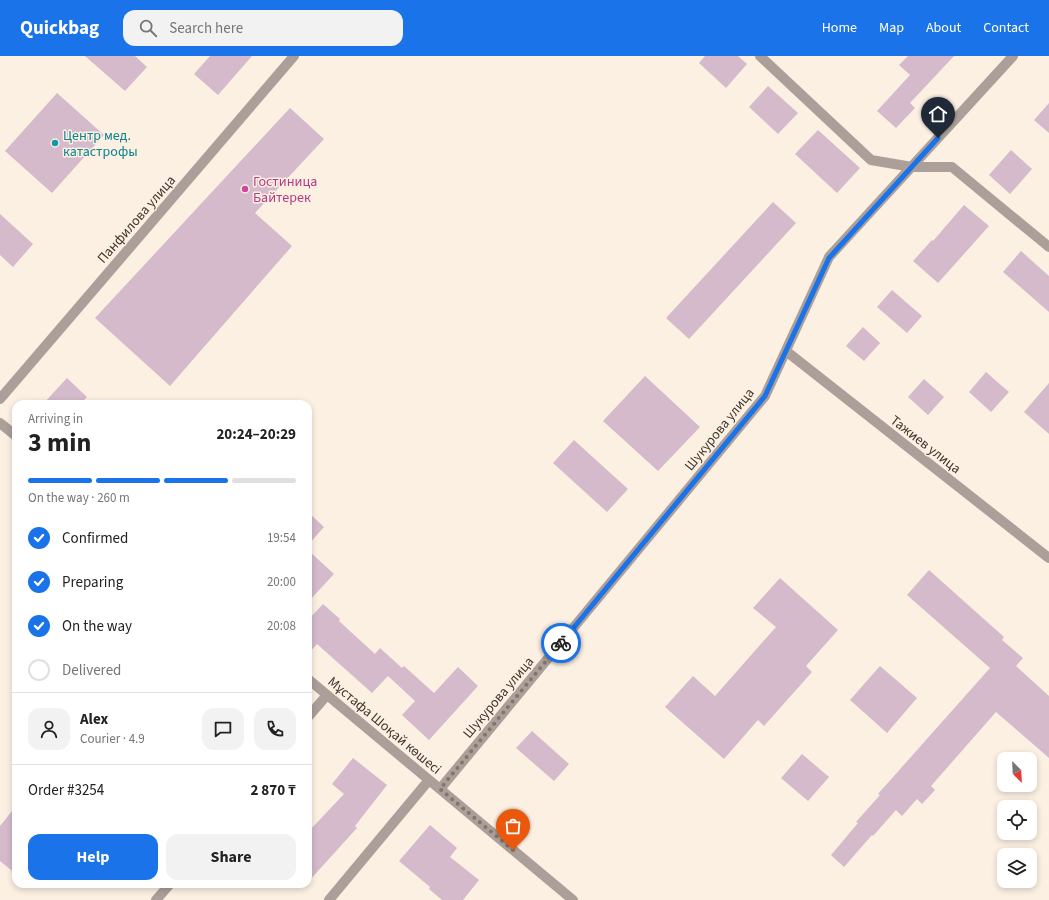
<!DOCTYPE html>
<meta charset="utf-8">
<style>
body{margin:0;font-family:"Source Sans 3",sans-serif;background:#f2f2f2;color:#222;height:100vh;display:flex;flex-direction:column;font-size:15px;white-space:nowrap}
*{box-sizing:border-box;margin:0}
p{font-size:13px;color:#767676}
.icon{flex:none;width:22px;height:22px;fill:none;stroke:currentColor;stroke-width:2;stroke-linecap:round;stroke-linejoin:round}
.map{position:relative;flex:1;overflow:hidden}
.sheet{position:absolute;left:12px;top:344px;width:300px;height:488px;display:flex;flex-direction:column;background:#fff;border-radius:12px;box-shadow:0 2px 6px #0003}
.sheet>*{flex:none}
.needle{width:26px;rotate:156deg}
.controls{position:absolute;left:997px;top:696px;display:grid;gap:8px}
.controls a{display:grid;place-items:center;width:40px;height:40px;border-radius:8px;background:#fff;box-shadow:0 2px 6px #0003;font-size:20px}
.pin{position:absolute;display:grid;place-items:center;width:34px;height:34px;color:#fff;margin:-41px -17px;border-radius:50% 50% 50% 0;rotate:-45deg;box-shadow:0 0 4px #0007}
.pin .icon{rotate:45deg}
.courier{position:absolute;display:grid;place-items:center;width:40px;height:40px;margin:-20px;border:3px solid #1a73e8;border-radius:50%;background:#fff;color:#222;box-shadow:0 1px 5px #0007}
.headline em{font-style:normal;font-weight:700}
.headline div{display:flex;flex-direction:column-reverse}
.headline{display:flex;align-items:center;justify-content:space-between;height:68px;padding:0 16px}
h1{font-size:26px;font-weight:700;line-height:30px}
.bar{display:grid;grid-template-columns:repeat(4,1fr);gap:6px 4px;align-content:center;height:48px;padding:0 16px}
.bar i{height:5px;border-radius:3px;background:#e0e0e0}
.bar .selected{background:#1a73e8}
.bar p{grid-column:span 4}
.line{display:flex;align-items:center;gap:10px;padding:0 16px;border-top:1px solid #e0e0e0}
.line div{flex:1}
.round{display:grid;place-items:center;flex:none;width:42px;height:42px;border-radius:12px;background:#f2f2f2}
ol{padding:0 16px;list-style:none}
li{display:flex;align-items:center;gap:12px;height:44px}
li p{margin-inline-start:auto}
li .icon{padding:4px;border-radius:50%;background:#1a73e8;color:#fff;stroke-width:4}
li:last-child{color:#767676}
li i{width:22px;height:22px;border:2px solid #e0e0e0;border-radius:50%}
.cta{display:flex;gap:8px;margin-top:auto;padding:8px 16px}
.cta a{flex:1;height:46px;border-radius:12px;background:#1a73e8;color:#fff;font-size:16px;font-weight:700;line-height:46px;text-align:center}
.cta a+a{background:#f2f2f2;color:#222}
header{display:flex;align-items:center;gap:24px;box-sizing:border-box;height:56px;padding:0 20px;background:#1a73e8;color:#fff}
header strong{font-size:19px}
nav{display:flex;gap:22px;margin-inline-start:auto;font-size:14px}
.search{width:280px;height:36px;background:#f2f2f2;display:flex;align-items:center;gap:10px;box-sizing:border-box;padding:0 14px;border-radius:12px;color:#767676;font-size:15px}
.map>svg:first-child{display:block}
.building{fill:#d4bacb}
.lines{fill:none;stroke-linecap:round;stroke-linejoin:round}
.minor{stroke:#ac9f99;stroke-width:10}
.done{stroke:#80776c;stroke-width:4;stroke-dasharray:0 7.2}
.route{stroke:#1a73e8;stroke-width:5}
.culture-dot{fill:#0f9aa8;stroke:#fcf0e2;stroke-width:1.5}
.hotel-dot{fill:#d1479c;stroke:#fcf0e2;stroke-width:1.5}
.labels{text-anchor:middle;stroke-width:3;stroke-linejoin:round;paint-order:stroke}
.culture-label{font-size:14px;fill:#0d838f;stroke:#fcf0e2;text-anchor:start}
.hotel-label{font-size:14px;fill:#b23c85;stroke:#fcf0e2;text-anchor:start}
.street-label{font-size:14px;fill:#3e362d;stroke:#fcf0e2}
</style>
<header>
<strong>Quickbag</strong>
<div class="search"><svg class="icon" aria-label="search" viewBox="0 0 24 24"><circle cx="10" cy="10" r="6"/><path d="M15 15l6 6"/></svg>Search here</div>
<nav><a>Home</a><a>Map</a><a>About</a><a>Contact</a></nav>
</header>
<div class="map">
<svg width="1049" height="844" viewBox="0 0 1049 844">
<rect width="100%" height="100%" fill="#fcf0e2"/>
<path class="building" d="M85,0H135L147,11L125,35Z
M210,0H252L218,39L194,18Z
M705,0H738L747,8L726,32L699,7Z
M908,0H954L910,47L915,52L896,72L877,55L910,19L899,9Z
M768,30L798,57L778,78L749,51Z
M57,37L104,79L52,137L5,95Z
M1049,47V77L1034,64Z
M290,52L324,83L255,157L292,190L170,330L95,262Z
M818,74L860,112L837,137L795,98Z
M1011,94L1032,113L1010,138L989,119Z
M773,146L796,167L689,283L666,262Z
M964,149L989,170L938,227L913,205L932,184L933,185Z
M0,158L33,188L13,211L0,199Z
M1021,195L1049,220V256L1003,216Z
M892,234L922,260L907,277L877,251Z
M863,271L880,287L864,305L846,290Z
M986,316L1009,336L991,356L969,336Z
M645,320L700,371L658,415L603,365Z
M67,322L87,341L80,348H43Z
M924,323L944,341L928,359L908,341Z
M1049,327V378L1024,356Z
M574,384L628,433L607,456L553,407Z
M308,456L324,471L308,489Z
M308,494L334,518L308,546Z
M929,514L1004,581L1002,584L1023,602L1016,610L1049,640V702L996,656L931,730L935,734L922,748L917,743L902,760L896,754L873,780L872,779L844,811L831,799L858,767L856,766L880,739L878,738L990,612L907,539Z
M780,522L838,574L806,610L812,616L764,670L758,664L724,703L665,651L693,620L715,640L776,571L753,552Z
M323,548L340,563L339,565L375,598L380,592L402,612L404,610L434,637L458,611L478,630L429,684L402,659L415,645L388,620L372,637L317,588L308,598V564Z
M880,610L917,642L887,677L850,644Z
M532,675L569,708L554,725L516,692Z
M802,698L829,721L808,745L781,722Z
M353,702L387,729L355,770L357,772L308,826V776L344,738L332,728Z
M16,750V818L0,805V770Z
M430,769L457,792L450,801L479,824L463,844H442L429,833L430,831L399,805Z"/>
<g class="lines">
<path class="minor" d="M760,0L871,104L912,111H952L1049,191
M786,295L1049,502
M0,343L294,0
M0,367L16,380
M308,623L573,844
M308,661L327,639
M440,733L765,340L829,201L1013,0
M156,844L170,828
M329,844L429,724"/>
</g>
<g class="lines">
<path class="done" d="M513,794L440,733L561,587"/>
<path class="route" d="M561,587L765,340L829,202L938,82"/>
</g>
<circle class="culture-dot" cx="55" cy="87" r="4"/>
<circle class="hotel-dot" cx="245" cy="133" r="4"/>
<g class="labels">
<g class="culture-label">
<text x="63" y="84">Центр мед.<tspan x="63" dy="16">катастрофы</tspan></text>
</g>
<g class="hotel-label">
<text x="253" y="130">Гостиница<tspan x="253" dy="16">Байтерек</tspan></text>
</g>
<g class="street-label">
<text transform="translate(136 163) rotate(-49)" y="5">Панфилова улица</text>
<text transform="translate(719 373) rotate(-51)" y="5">Шукурова улица</text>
<text transform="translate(926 388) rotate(38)" y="5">Тажиев улица</text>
<text transform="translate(498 641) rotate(-50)" y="5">Шукурова улица</text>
<text transform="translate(385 669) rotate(40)" y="5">Мұстафа Шоқай көшесі</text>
</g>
</g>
</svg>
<div class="controls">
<a><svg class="needle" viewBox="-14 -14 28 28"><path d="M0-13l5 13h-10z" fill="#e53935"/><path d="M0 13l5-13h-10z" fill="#767676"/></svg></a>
<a><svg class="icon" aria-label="locate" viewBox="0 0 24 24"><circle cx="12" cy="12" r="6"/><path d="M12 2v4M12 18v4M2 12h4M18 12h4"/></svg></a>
<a><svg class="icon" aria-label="layers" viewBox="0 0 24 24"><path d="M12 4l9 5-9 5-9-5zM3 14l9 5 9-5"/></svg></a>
</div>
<div class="pin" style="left:513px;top:794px;background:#ea580c"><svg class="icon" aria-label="bag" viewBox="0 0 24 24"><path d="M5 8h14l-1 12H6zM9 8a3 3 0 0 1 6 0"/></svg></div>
<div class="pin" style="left:938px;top:82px;background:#1f2937"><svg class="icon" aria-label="home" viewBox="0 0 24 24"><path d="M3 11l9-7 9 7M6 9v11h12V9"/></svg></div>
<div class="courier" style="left:561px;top:587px"><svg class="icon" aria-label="bike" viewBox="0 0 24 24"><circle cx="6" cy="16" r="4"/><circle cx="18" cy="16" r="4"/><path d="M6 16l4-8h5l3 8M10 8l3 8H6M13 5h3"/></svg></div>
<section class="sheet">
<div class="headline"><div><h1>3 min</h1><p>Arriving in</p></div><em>20:24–20:29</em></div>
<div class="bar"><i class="selected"></i><i class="selected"></i><i class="selected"></i><i></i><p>On the way · 260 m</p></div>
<ol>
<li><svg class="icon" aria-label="check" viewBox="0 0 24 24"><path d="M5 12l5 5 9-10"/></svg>Confirmed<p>19:54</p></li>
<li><svg class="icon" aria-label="check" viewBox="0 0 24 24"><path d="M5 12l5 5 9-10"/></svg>Preparing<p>20:00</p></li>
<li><svg class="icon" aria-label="check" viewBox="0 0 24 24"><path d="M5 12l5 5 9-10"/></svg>On the way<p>20:08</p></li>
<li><i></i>Delivered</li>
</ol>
<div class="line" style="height:72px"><a class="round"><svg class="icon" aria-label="person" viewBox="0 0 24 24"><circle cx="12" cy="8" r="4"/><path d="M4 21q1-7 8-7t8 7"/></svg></a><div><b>Alex</b><p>Courier · 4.9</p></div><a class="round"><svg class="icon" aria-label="chat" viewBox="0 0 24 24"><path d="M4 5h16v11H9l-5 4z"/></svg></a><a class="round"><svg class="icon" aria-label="phone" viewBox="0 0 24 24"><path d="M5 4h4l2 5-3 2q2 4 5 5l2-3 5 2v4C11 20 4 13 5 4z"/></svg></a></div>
<div class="line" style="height:52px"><div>Order #3254</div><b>2 870 ₸</b></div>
<div class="cta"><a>Help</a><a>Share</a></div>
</section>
</div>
